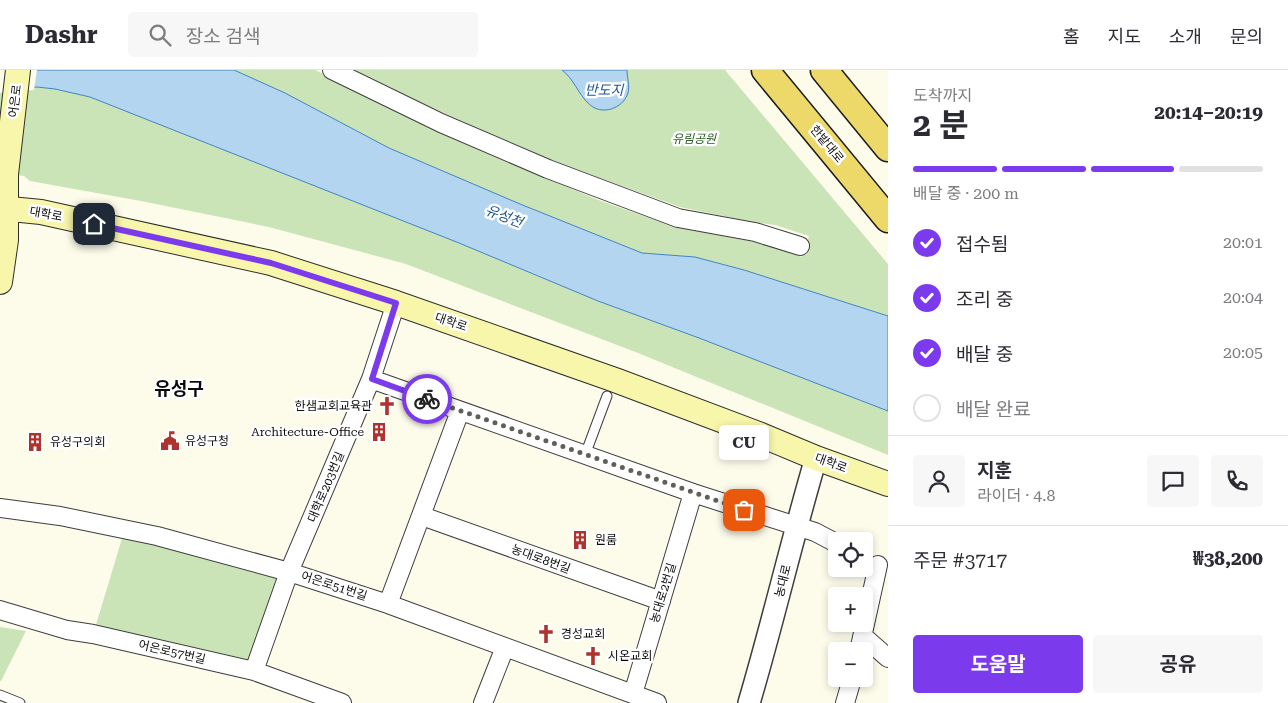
<!DOCTYPE html>
<html lang="ko">
<meta charset="utf-8">
<style>
body{margin:0;font-family:"Roboto Serif","Noto Sans KR",serif;background:#f7f7f7;color:#2b2b33;height:100vh;display:flex;flex-direction:column;font-size:19px;white-space:nowrap}
*{box-sizing:border-box;margin:0}
p{font-size:16px;color:#7c7c81}
.icon{flex:none;width:28px;height:28px;fill:none;stroke:currentColor;stroke-width:2;stroke-linecap:round;stroke-linejoin:round}
.map{position:relative;flex:1;overflow:hidden}
.side{display:flex;flex-direction:column;background:#fff;width:400px}
.side>*{flex:none}
.tools{position:absolute;left:828px;top:462px;display:grid;gap:10px}
.tools a{display:grid;place-items:center;width:45px;height:45px;border-radius:5px;background:#fff;box-shadow:0 2px 8px #0003;font-size:25px}
.pin{position:absolute;display:grid;place-items:center;width:42px;height:42px;color:#fff;margin:-21px;border-radius:10px;box-shadow:0 2px 8px #0006}
.courier{position:absolute;display:grid;place-items:center;width:50px;height:50px;margin:-25px;border:4px solid #7c3aed;border-radius:50%;background:#fff;color:#222;box-shadow:0 1px 6px #0007}
.bubble{position:absolute;height:35px;border-radius:5px;background:#fff;box-shadow:0 2px 8px #0003;font-size:16px;font-weight:700;line-height:35px;text-align:center}
.head em{font-style:normal;font-weight:700}
.head div{display:flex;flex-direction:column-reverse}
.head{display:flex;align-items:center;justify-content:space-between;height:85px;padding:0 25px}
h1{font-size:32px;font-weight:700;line-height:38px}
.bar{display:grid;grid-template-columns:repeat(4,1fr);gap:8px 5px;align-content:center;height:60px;padding:0 25px}
.bar i{height:6px;border-radius:4px;background:#e1e1e2}
.bar .selected{background:#7c3aed}
.bar p{grid-column:span 4}
.line{display:flex;align-items:center;gap:12px;padding:0 25px;border-top:1px solid #e1e1e2}
.line div{flex:1}
.round{display:grid;place-items:center;flex:none;width:52px;height:52px;border-radius:5px;background:#f7f7f7}
ol{padding:0 25px;list-style:none}
li{display:flex;align-items:center;gap:15px;height:55px}
li p{margin-inline-start:auto}
li .icon{padding:5px;border-radius:50%;background:#7c3aed;color:#fff;stroke-width:4}
li:last-child{color:#7c7c81}
li i{width:28px;height:28px;border:2px solid #e1e1e2;border-radius:50%}
.primary-button{display:flex;gap:10px;margin-top:auto;padding:10px 25px}
.primary-button a{flex:1;height:58px;border-radius:5px;background:#7c3aed;color:#fff;font-size:20px;font-weight:700;line-height:58px;text-align:center}
.primary-button a+a{background:#f7f7f7;color:#2b2b33}
header{display:flex;align-items:center;gap:30px;box-sizing:border-box;height:70px;padding:0 25px;background:#fff;border-bottom:1px solid #e1e1e2}
header strong{font-size:24px}
nav{display:flex;gap:28px;margin-inline-start:auto;font-size:18px}
.search{width:350px;height:45px;background:#f7f7f7;display:flex;align-items:center;gap:12px;box-sizing:border-box;padding:0 18px;border-radius:5px;color:#7c7c81;font-size:19px}
main{display:flex;flex:1;min-height:0}
.map>svg:first-child{display:block}
.green{fill:#cbe4b7}
.water{fill:#b3d5f0;stroke:#4084c1}
.pier{fill:#fdfbea}
.lines{fill:none;stroke-linecap:round;stroke-linejoin:round}
.service-casing{stroke:#3e3e3e;stroke-width:11}
.minor-casing{stroke:#3e3e3e;stroke-width:20}
.tertiary-casing{stroke:#3e3e3e;stroke-width:24}
.secondary-casing{stroke:#2d2d2d;stroke-width:26}
.primary-casing{stroke:#1c1c1c;stroke-width:29}
.service{stroke:#fff;stroke-width:9}
.minor{stroke:#fff;stroke-width:18}
.tertiary{stroke:#fff;stroke-width:21}
.secondary{stroke:#f8f6aa;stroke-width:24}
.primary{stroke:#edd86a;stroke-width:26}
.done{stroke:#605f59;stroke-width:5;stroke-dasharray:0 9}
.route{stroke:#7c3aed;stroke-width:6}
.labels{text-anchor:middle;stroke-width:5;stroke-linejoin:round;paint-order:stroke}
.street-label{font-size:12px;fill:#0b0b0b;stroke:#fff}
.park-label{font-size:12px;font-style:italic;fill:#295c21;stroke:#fff}
.poi-label{font-size:12px;fill:#0b0b0b;stroke:#fff;text-anchor:start}
.water-label{font-size:14px;font-style:italic;fill:#1f5691;stroke:#fff}
.district-label{font-size:18px;font-weight:bold;fill:#0b0b0b;stroke:#fff}
</style>
<header>
<strong>Dashr</strong>
<div class="search"><svg class="icon" aria-label="search" viewBox="0 0 24 24"><circle cx="10" cy="10" r="6"/><path d="M15 15l6 6"/></svg>장소 검색</div>
<nav><a>홈</a><a>지도</a><a>소개</a><a>문의</a></nav>
</header>
<main>
<div class="map">
<svg width="888" height="633" viewBox="0 0 888 633">
<rect width="100%" height="100%" fill="#fdfbea"/>
<path class="green" d="M234,0H315L520,97L601,131L669,155L760,173L802,187L809,166L775,155L752,152L680,137L545,88L375,12L351,0H725L888,194V246L744,200L695,187L642,183L520,134L389,78L285,23Z
M37,17L55,19L90,27L459,173L598,231L699,268L888,341V385L638,283L406,194L269,157L141,131L30,111L24,106L0,103V20Z
M123,465L281,506L249,594L95,558Z
M0,557L26,561L1,611H0Z"/>
<path class="water" d="M0,0H234L285,23L389,78L520,134L642,183L695,187L744,200L888,246V341L699,268L598,231L459,173L90,27L55,19L37,17L0,20Z
M562,0H627C627,8 630,15 628,23C623,39 601,46 589,34C578,24 574,9 562,0Z"/>
<path class="pier" d="M0,0H37L34,20L0,23Z"/>
<g class="lines">
<g class="service-casing">
<path id="service" d="M585,385L607,326
M0,625L20,633"/>
</g>
<g class="minor-casing">
<path id="minor" d="M332,0L441,53L548,99L678,148L755,162L800,176
M371,309L693,423L815,462L836,473
M0,438L60,446L157,466L289,502L388,534L657,633
M422,446L661,531
M388,534L460,341
M0,540L67,560L93,564L254,601L342,633
M863,566L888,588
M859,581L878,495
M254,601L289,502L371,309L396,233
M633,624L693,423
M483,633L505,577
M845,633L852,609"/>
</g>
<g class="tertiary-casing">
<path id="tertiary" d="M749,633C773,552 792,469 816,388"/>
</g>
<g class="secondary-casing">
<path id="secondary" d="M0,138L41,142L271,193L396,233L615,310L761,365L816,388L888,414
M0,212L6,170V104L18,0"/>
</g>
<g class="primary-casing">
<path id="primary" d="M765,0L888,149
M824,0L888,78"/>
</g>
<use href="#service" class="service"/>
<use href="#minor" class="minor"/>
<use href="#tertiary" class="tertiary"/>
<use href="#secondary" class="secondary"/>
<use href="#primary" class="primary"/>
</g>
<g class="lines">
<path class="done" d="M427,329L744,440"/>
<path class="route" d="M94,154L271,193L396,233L372,309L427,329"/>
</g>
<defs>
<g id="church-bare" transform="scale(1.5)"><path d="M-1.2-6h2.4v3.5h3.3v2.4h-3.3V6h-2.4V-.1h-3.3v-2.4h3.3Z" fill="#ae332f" stroke="#fff" stroke-width="2.5" paint-order="stroke"/></g>
<g id="building-bare" transform="scale(1.5)"><path d="M-4-6H4V6H1V3H-1V6H-4ZM-2.5-4.3h1.7v1.8h-1.7ZM.8-4.3h1.7v1.8H.8ZM-2.5-1h1.7V.8h-1.7ZM.8-1h1.7V.8H.8Z" fill="#ae332f" stroke="#fff" stroke-width="2.5" paint-order="stroke"/></g>
<g id="civic-bare" transform="scale(1.5)"><path d="M-.6-6.5H3V-4.5H.6V-3L4-1V1h2V6H-6V1h2V-1L-.6-3ZM-1.2 2.5V6h2.4V2.5Z" fill="#ae332f" stroke="#fff" stroke-width="2.5" paint-order="stroke"/></g>
</defs>
<g fill-rule="evenodd">
<use href="#church-bare" x="387" y="336"/>
<use href="#building-bare" x="379" y="362"/>
<use href="#civic-bare" x="170" y="371"/>
<use href="#building-bare" x="35" y="372"/>
<use href="#building-bare" x="580" y="470"/>
<use href="#church-bare" x="546" y="564"/>
<use href="#church-bare" x="593" y="586"/>
</g>
<g class="labels">
<g class="street-label">
<text transform="translate(15 31) rotate(-83)" y="4">어은로</text>
<text transform="translate(827 74) rotate(50)" y="4">한밭대로</text>
<text transform="translate(46 144) rotate(10)" y="4">대학로</text>
<text transform="translate(451 252) rotate(19)" y="4">대학로</text>
<text transform="translate(831 393) rotate(20)" y="4">대학로</text>
<text transform="translate(326 417) rotate(-67)" y="4">대학로203번길</text>
<text transform="translate(541 489) rotate(20)" y="4">농대로8번길</text>
<text transform="translate(783 511) rotate(-76)" y="4">농대로</text>
<text transform="translate(334 516) rotate(18)" y="4">어은로51번길</text>
<text transform="translate(663 523) rotate(-73)" y="4">농대로2번길</text>
<text transform="translate(172 582) rotate(13)" y="4">어은로57번길</text>
</g>
<g class="park-label">
<text x="694" y="73">유림공원</text>
</g>
<g class="poi-label">
<text x="372" y="340" text-anchor="end">한샘교회교육관</text>
<text x="364" y="366" text-anchor="end">Architecture-Office</text>
<text x="185" y="375">유성구청</text>
<text x="50" y="376">유성구의회</text>
<text x="595" y="474">원룸</text>
<text x="561" y="568">경성교회</text>
<text x="608" y="590">시온교회</text>
</g>
<g class="water-label">
<text x="604" y="25">반도지</text>
<text transform="translate(504 146) rotate(21)" y="5">유성천</text>
</g>
<g class="district-label">
<text x="179" y="325">유성구</text>
</g>
</g>
</svg>
<div class="tools">
<a><svg class="icon" aria-label="locate" viewBox="0 0 24 24"><circle cx="12" cy="12" r="6"/><path d="M12 2v4M12 18v4M2 12h4M18 12h4"/></svg></a>
<a>+</a>
<a>−</a>
</div>
<div class="pin" style="left:744px;top:440px;background:#ea580c"><svg class="icon" aria-label="bag" viewBox="0 0 24 24"><path d="M5 8h14l-1 12H6zM9 8a3 3 0 0 1 6 0"/></svg></div>
<div class="pin" style="left:94px;top:154px;background:#1f2937"><svg class="icon" aria-label="home" viewBox="0 0 24 24"><path d="M3 11l9-7 9 7M6 9v11h12V9"/></svg></div>
<div class="courier" style="left:427px;top:329px"><svg class="icon" aria-label="bike" viewBox="0 0 24 24"><circle cx="6" cy="16" r="4"/><circle cx="18" cy="16" r="4"/><path d="M6 16l4-8h5l3 8M10 8l3 8H6M13 5h3"/></svg></div>
<div class="bubble" style="left:719px;top:355px;width:50px">CU</div>
</div>
<section class="side">
<div class="head"><div><h1>2 분</h1><p>도착까지</p></div><em>20:14–20:19</em></div>
<div class="bar"><i class="selected"></i><i class="selected"></i><i class="selected"></i><i></i><p>배달 중 · 200 m</p></div>
<ol>
<li><svg class="icon" aria-label="check" viewBox="0 0 24 24"><path d="M5 12l5 5 9-10"/></svg>접수됨<p>20:01</p></li>
<li><svg class="icon" aria-label="check" viewBox="0 0 24 24"><path d="M5 12l5 5 9-10"/></svg>조리 중<p>20:04</p></li>
<li><svg class="icon" aria-label="check" viewBox="0 0 24 24"><path d="M5 12l5 5 9-10"/></svg>배달 중<p>20:05</p></li>
<li><i></i>배달 완료</li>
</ol>
<div class="line" style="height:90px"><a class="round"><svg class="icon" aria-label="person" viewBox="0 0 24 24"><circle cx="12" cy="8" r="4"/><path d="M4 21q1-7 8-7t8 7"/></svg></a><div><b>지훈</b><p>라이더 · 4.8</p></div><a class="round"><svg class="icon" aria-label="chat" viewBox="0 0 24 24"><path d="M4 5h16v11H9l-5 4z"/></svg></a><a class="round"><svg class="icon" aria-label="phone" viewBox="0 0 24 24"><path d="M5 4h4l2 5-3 2q2 4 5 5l2-3 5 2v4C11 20 4 13 5 4z"/></svg></a></div>
<div class="line" style="height:65px"><div>주문 #3717</div><b>₩38,200</b></div>
<div class="primary-button"><a>도움말</a><a>공유</a></div>
</section>
</main>
